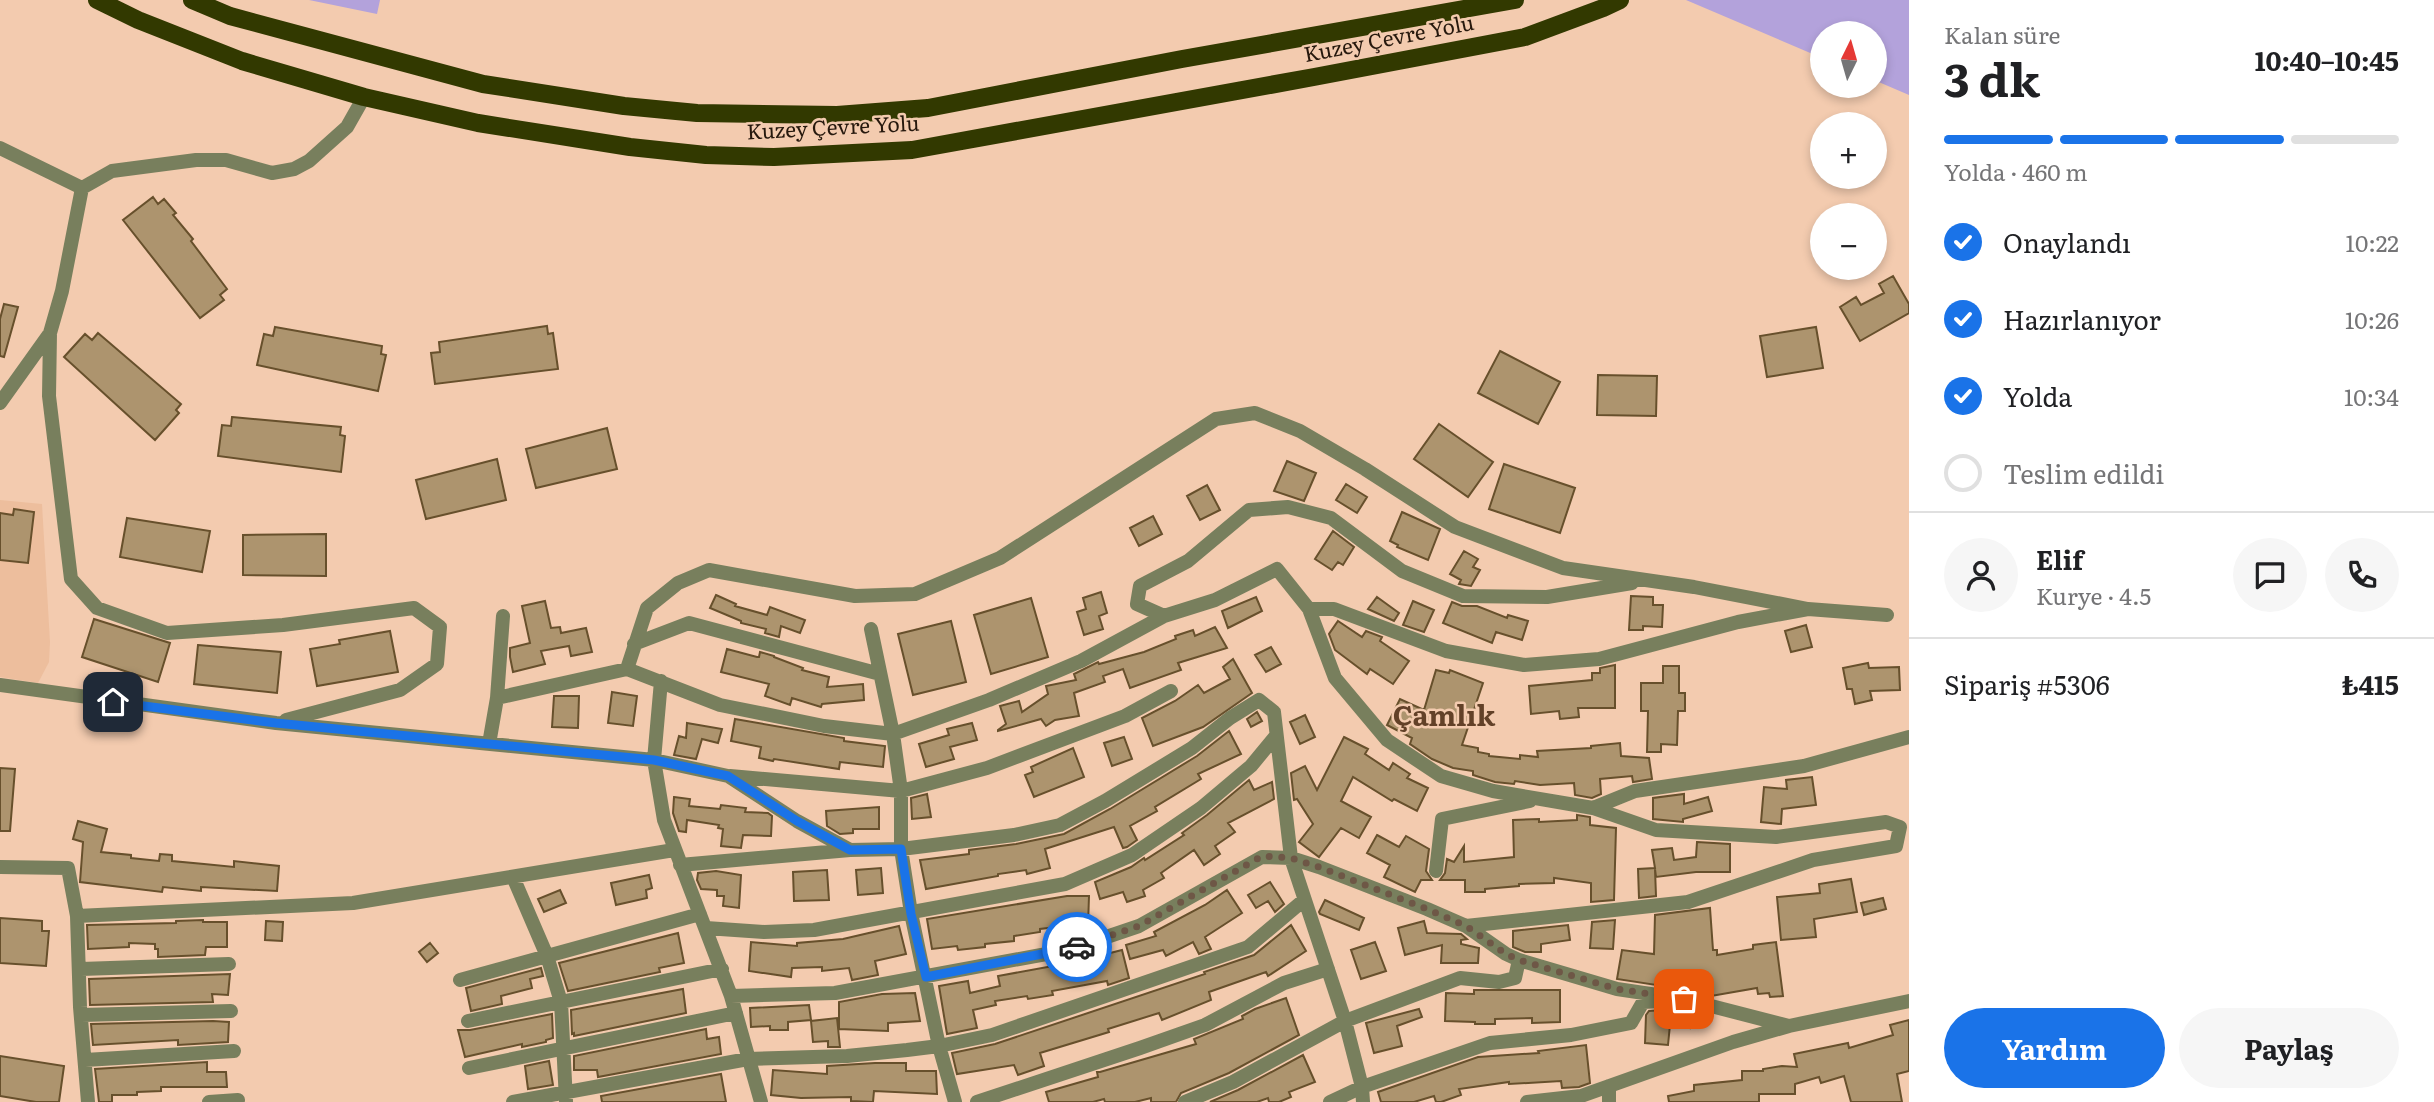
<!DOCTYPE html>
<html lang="tr">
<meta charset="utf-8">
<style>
body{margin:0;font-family:Literata,serif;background:#f6f6f6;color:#202124;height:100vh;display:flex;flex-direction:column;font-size:26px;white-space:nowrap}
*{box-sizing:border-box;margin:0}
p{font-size:23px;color:#757577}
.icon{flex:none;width:38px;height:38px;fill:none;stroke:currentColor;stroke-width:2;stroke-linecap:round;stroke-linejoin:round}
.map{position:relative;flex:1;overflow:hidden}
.sheet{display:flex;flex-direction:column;background:#fff;width:525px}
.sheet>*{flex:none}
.needle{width:46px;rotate:5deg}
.controls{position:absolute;left:1810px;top:21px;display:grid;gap:14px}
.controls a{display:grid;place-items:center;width:77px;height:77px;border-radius:50%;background:#fff;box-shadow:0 4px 10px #0003;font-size:35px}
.pin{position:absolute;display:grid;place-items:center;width:60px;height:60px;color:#fff;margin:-30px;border-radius:14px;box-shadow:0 4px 10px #0006}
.courier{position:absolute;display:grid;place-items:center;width:70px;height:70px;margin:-35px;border:5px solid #1a73e8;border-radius:50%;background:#fff;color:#222;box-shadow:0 2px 9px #0007}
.head em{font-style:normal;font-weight:700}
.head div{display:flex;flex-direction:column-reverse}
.head{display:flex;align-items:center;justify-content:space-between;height:119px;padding:0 35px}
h1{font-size:46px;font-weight:700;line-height:52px}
.bar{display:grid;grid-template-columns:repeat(4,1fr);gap:10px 7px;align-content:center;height:84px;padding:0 35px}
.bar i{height:9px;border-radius:5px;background:#e0e0e0}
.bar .active{background:#1a73e8}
.bar p{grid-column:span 4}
.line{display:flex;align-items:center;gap:18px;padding:0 35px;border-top:2px solid #e0e0e0}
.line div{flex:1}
.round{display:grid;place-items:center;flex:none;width:74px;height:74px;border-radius:37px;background:#f6f6f6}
ol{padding:0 35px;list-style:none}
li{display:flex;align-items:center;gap:21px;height:77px}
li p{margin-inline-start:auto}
li .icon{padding:7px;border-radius:50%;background:#1a73e8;color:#fff;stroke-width:4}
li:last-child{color:#757577}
li i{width:38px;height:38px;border:4px solid #e0e0e0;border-radius:50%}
.primary-button{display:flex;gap:14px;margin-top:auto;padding:14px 35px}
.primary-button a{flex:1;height:80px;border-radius:42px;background:#1a73e8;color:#fff;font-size:28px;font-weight:700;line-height:80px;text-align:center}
.primary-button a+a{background:#f6f6f6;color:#202124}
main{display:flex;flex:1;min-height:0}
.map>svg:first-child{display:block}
.built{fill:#edbe9d}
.green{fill:#b3a2db}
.building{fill:#ad946e;stroke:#67502c;stroke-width:2}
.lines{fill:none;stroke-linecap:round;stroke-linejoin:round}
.minor{stroke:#787f5d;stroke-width:14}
.primary{stroke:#323900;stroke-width:18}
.done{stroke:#6e5746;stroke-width:7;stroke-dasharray:0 12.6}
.route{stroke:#1a73e8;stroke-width:9}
.labels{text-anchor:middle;stroke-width:5;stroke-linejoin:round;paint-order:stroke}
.street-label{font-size:21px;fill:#26180d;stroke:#f3cbaf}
.district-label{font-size:28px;font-weight:bold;fill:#624128;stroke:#f3cbaf}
</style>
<main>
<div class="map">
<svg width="1909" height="1102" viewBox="0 0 1909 1102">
<rect width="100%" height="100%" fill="#f3cbaf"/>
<path class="built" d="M0,500L42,504L50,642L49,662L38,683L0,677Z"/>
<path class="green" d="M309,0H380L377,14Z
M1686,0H1909V95L1874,80V33H1822V58Z"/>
<path class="building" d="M153,197L158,204L164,199L176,213L173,215L193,239L191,241L227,289L220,295L224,300L200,318L123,220Z
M1893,276L1909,304V313L1860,341L1840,307L1856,297L1861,305L1884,293L1879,284Z
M4,304L18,307L4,357L0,356V319Z
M547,326L548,334L553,333L558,369L435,384L431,353L440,352L439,342Z
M275,327L382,346L381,354L386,355L378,391L257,365L264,334L273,336Z
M1816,327L1823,368L1767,377L1760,336Z
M98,333L181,404L176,410L179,413L155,440L64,357L85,334L92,340Z
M1500,351L1560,382L1538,424L1478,393Z
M1598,375L1657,376L1656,416L1597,415Z
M232,417L341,427L340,435L345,436L341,472L218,456L222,425L231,426Z
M1439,424L1493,462L1468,497L1414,459Z
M607,428L617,469L536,488L526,449Z
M497,459L506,500L426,519L416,480Z
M1287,461L1316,473L1304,501L1274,491Z
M1504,464L1575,488L1560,533L1489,509Z
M1346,484L1367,497L1357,513L1336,500Z
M1207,485L1220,510L1200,520L1187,496Z
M14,509L34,512L28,563L0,560V513L13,515Z
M1402,512L1440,529L1428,560L1397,547L1398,545L1390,541Z
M1153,516L1162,534L1139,546L1130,528Z
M127,518L210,531L202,572L120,557Z
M1333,531L1354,547L1343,565L1338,562L1332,570L1315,559Z
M326,534V576L243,575V535Z
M1464,551L1478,559L1473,567L1480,570L1471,586L1459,584L1461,580L1450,574Z
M1101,592L1107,613L1099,616L1103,629L1084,635L1077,612L1086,609L1083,598Z
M716,595L736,604L735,606L767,615L770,607L805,620L800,633L781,626L779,637L765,633L766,629L741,623V621L710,608Z
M1631,596L1653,597V605H1663L1662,627L1643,626V630H1629Z
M1256,597L1262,611L1228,628L1222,611Z
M1377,597L1399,613L1394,621L1368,609Z
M1031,598L1048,657L991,674L974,615Z
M545,601L551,628L560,627L561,633L586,628L592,652L571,656L569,646L541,651L545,664L513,672L510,657V648L530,643L522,606Z
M1413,601L1434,610L1424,632L1403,625Z
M1452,602L1462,606H1477L1507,618L1508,615L1528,621L1522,640L1496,632L1492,643L1443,623Z
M94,619L170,643L158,682L82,657Z
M951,621L966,682L913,695L898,634Z
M1338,621L1362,637L1366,631L1382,637L1380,641L1409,661L1393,684L1370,669L1367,674L1335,650L1329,634Z
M1806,625L1812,647L1791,652L1785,631Z
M1215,627L1227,648L1178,663L1181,670L1130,688L1123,669L1103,676L1105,682L1074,693L1079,716L1055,720L1046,726L1041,719L998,731V730L1006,724L1000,706L1019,701L1022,712L1048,694L1046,686L1076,680L1074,674L1098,662L1099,664L1144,652L1176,639L1175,636L1193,630L1195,636Z
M390,631L398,672L317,686L310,649L340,644L339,640Z
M198,645L281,652L277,693L194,684Z
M1271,647L1281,664L1266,672L1255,655Z
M727,649L757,657H759L760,652L774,656V657L803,668L802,670L829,677L827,687L863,684L864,700L822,704L821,707L792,698L790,705L765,696L769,684L721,672Z
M1233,659L1252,693L1203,727L1153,746L1142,718L1175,701L1198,685L1204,693L1230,679L1223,667Z
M1868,663L1869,668L1899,667L1900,690L1870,691L1872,700L1855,704L1852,689H1847L1843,668Z
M1615,665V708H1578L1579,717L1560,719L1559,711L1531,714L1529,686L1592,680V673H1600V668Z
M1663,666H1679V693H1685V711H1678L1677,745L1661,744V752H1647L1648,711H1641V683H1663Z
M1436,670L1449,673L1450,670L1483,683L1462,745L1478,748V752L1489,754V756L1520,759V755L1538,757L1537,751L1591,748V746L1620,743L1621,756L1649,758L1652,779L1633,782L1632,776L1600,779L1601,794L1592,798L1575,795L1574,783L1540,785L1515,781L1514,784L1495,782L1473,775V771L1453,768L1432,759L1410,744L1412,738L1387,725L1400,699L1424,710Z
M612,692L637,696L633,726L608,723Z
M554,696H579L578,728L552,727Z
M1257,712L1262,721L1251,727L1247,719Z
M1305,715L1315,737L1300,744L1290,722Z
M735,719L844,738V741L885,746L883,767L840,762L839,769L774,759L773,761L759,758L761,747L731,741Z
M687,723L722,729L718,743L702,739L696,759L674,755L679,736L686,738Z
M972,723L977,740L950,747L954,759L926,767L919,744L949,735L947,729Z
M1229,731L1241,754L1198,774L1201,779L1155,807L1157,811L1130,826L1137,840L1127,847L1123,848L1114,827L1045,849L1050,868L1027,874L1026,870L998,874V876L926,889L920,860L969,854V850L1016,844L1064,834L1110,809L1197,756Z
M1124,737L1132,759L1112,766L1104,743Z
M1344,737L1368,749L1365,754L1389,770L1393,763L1410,774L1407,778L1428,788L1417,811L1394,799L1392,801L1353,777L1341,801L1371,817L1359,838L1341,828L1319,857L1299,842L1313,824L1297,799L1294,800L1291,773L1305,766L1317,790Z
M1073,748L1084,777L1034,797L1025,775L1033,772L1031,767Z
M0,768L15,769L10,831H0Z
M1812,777L1816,805L1782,809L1781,824L1761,822L1764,787L1787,789L1786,780Z
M1249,780L1254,790L1272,782L1274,799L1228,823L1235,832L1215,846L1220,854L1204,865L1194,850L1161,873L1164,878L1143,890L1145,896L1127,902L1123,892L1100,899L1095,882L1131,867L1144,858L1145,860L1184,835L1182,833L1207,815Z
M927,794L931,817L912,819L911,798Z
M1684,794V804L1708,797L1712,811L1683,819V822L1653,819V798Z
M674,797L690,799L689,806L720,809L721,805L746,808L745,812L768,813L772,816L771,836L743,835L741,848L721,846L723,829L718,828L719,825L687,820L686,832L679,831L673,813Z
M879,807V829H853V833L840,834L827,826L826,811Z
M1577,815L1590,817V825L1616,828L1614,900L1591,902V883L1554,878V883L1519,884V886L1485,889V892H1465V880H1440L1445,873L1447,859L1454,862L1464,846V862L1514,857L1513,820L1539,819V822L1577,820Z
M78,821L107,829L101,852L131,855V858L159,861L160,854L172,855V861L204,864L234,867V861L279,866L277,891L201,887V891L163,887L162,892L80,882L83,842L73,839Z
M1377,835L1399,847L1406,836L1429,849L1426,871L1432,880H1421L1415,892L1384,877L1390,865L1367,853Z
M1697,842L1730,844V872H1696L1656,877L1655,869L1656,896L1639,898L1638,869L1655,868L1652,850L1672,848L1674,860L1696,857Z
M881,868L883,893L858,895L856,870Z
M827,870L829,900L794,901L793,872Z
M716,871L741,875L739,908L723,906L724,896H717V890L701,889L697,880L698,873Z
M649,875L652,888L646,890L647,898L616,905L611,883Z
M1851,879L1857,912L1814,919L1816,937L1781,940L1777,897L1820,893L1819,884Z
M1270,882L1284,904L1275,912L1268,901L1256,908L1248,895Z
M560,890L566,903L544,912L538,899Z
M1227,890L1242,913L1205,937L1211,949L1199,954L1193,942L1166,956L1163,950L1130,959L1126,945L1156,936L1154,932L1205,905Z
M1067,896H1089L1088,926H1065L1040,929V932L1014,936V941L985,944V947L958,950L957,946L932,949L927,919Z
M1883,898L1886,909L1864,915L1861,903Z
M1325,900L1364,918L1359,930L1320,914L1319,912Z
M1710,908L1713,950H1717V955L1753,949V945L1776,942L1783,996L1770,997L1769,993L1758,994L1757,988L1711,996L1693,991L1694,982L1670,984L1669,987L1617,979L1622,950L1654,954L1655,915Z
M0,918L42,921V931H49L46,966L0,963Z
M203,920V922H227V947H206L205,955L158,957V949H155V944L129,943V947L88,949L87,925L176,923V921Z
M1615,920L1613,949L1590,948L1592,922Z
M266,921L283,922L282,941L265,940Z
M1424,921L1427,933L1461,934L1467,939L1461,940V944L1479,948L1478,963H1441L1442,945L1405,955L1398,928Z
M1291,925L1306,951L1268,976L1266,972L1209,992L1211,1000L1162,1020L1159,1013L1108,1029L1109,1032L1040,1053L1044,1066L1018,1075L1014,1065L957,1074L952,1053L995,1044L1205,974L1204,972L1254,955Z
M1568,925L1570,940L1541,944V952H1525L1513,947V931Z
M899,926L906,954L875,961L878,975L852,980L849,968L822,971V967L792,968L791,977L749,971L751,942L797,946V943L843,939Z
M678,933L684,963L659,968L660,972L568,991L559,963Z
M1375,942L1386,971L1361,979L1351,950Z
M430,943L438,953L427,962L419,952Z
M1122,950L1129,978L1108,985L1107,981L1052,991L1053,995L1028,999L1027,996L995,1001L996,1005L973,1010L977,1028L947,1034L939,986L968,981L970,993L1000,986L998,976L1075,962Z
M541,968L543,976L530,979L532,988L501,996L502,1004L471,1011L466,988Z
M230,974L228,995L212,994L213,1002L90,1005L89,979Z
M683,989L686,1013L574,1036V1033L572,1034L571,1010Z
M1474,990H1560V1022L1532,1023V1018L1495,1019V1024H1475V1022L1445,1021L1446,993L1474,994Z
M915,993L920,1021L888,1023V1031L839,1029V1002L882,994Z
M1286,998L1299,1035L1229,1073L1181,1093L1176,1102H1151V1098L1135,1102H1105L1104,1099L1093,1102H1049L1046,1092L1098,1077L1097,1072H1100L1196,1044L1194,1039L1243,1019L1242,1016L1255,1009Z
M809,1005L811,1020L788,1022V1030H770V1026L751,1027L750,1008Z
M1669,1006L1692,1011L1690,1028L1670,1025L1668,1045L1645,1043L1646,1015L1649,1011L1662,1010Z
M1419,1009L1422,1017L1397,1026L1402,1046L1374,1053L1366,1023Z
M552,1014L553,1038L546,1040V1042L522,1047V1044L465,1057L458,1030H470Z
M837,1018L840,1047H828V1041L813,1042L811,1021Z
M1909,1020V1071L1897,1074L1902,1102H1851L1844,1076L1821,1083L1819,1077L1795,1084V1094H1759V1102H1669L1668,1096L1694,1091V1085L1742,1080V1071H1763V1069L1782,1066L1797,1067L1794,1054L1848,1043L1849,1048L1893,1035L1890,1025Z
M213,1021L229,1022L228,1042L178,1045V1040L93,1045L91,1024Z
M706,1029L707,1039L719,1037L721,1054L598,1077L597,1070H574V1056Z
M1586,1045L1590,1083L1579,1087L1562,1088L1561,1081L1509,1084V1082L1459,1089L1461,1095L1441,1102H1436L1434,1096L1414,1102H1381L1378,1092L1478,1057L1539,1053L1538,1051Z
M1303,1055L1315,1082L1289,1092L1291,1097L1279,1102H1269L1268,1098L1257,1102H1210L1238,1090Z
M0,1056L64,1066L59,1102H36L0,1096Z
M549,1061L553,1085L528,1089L525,1066Z
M207,1062V1072H226L227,1087H161V1091L137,1092V1095H112V1102H99L95,1069Z
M875,1063H906V1071H936L937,1094L874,1091L873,1102L851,1101V1097L801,1098L771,1095L773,1070L827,1074V1066Z
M721,1074L726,1102H602L601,1096Z"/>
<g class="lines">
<path class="minor" d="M0,148L82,188
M50,333L49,396L71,579L97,608L167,633L283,625L414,608L440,627L437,664L400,690L286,720
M0,403L50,333L62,291L82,188L112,171L196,160H226L272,173L294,169L309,161L347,127L364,97
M1309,609H1334L1446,651L1524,665L1599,659L1738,622L1808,609L1887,615
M1164,616L1137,604L1140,586L1188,561L1249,510L1288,507L1331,518L1402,571L1463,596L1547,597L1632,583
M871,629L893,734L901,791V849L911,913L939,1046L955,1102
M634,644L689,623L880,674
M627,669L647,608L678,583L709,570L855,596L915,594L1000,558L1216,419L1255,413L1300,431L1365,469L1455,527L1563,568L1694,587L1808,609
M661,681L654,760L664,820L731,996L761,1102
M0,685L276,723L654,760L728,776L797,821L850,850
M497,698L627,669L720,705L824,726L893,734L989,700L1081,661L1164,616L1215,600L1277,569L1309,609L1335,678L1387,740L1441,776L1493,791L1593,808L1656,830L1776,837L1886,822L1900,827L1896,846L1813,860L1688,902L1466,926
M489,744L497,698L503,616
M730,776L901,791L987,768L1125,716L1171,691
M1593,808L1635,791L1804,766L1909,737
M680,865L850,850L901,849L1014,835L1060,825L1105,801L1192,748L1230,718L1259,700L1274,712L1291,858L1345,1021L1362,1087L1363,1102
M0,867L68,868L77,916L353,903L674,850
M1436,871L1442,819L1530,801
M513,877L547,956L561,1002L566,1101
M77,916L80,1007L88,1102
M706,928L764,932L814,930L1065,884L1132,855L1201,808L1251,766L1275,737
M81,969L229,964
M460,980L700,914
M731,996L835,993L1068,950L1139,926L1262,857L1291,858L1319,867L1427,909L1466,926L1506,954L1519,960L1617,989L1684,999L1789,1026
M82,1015L231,1011
M468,1021L722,969
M85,1060L234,1051
M469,1068L736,1013
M209,1102L238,1100
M513,1102L748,1059L847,1056L907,1050L939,1046L992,1035L1248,947L1304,900
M977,1102L1140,1048L1205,1025L1284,983L1328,969
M1185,1102L1233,1082L1345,1021L1460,978L1499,982L1515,978L1519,960
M1330,1102L1362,1087L1490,1043L1571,1035L1631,1023L1643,1002L1661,1001
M1527,1102L1581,1096L1733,1042L1789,1026L1909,1001
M1609,1102V1086"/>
<path class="primary" d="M97,0L138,20L242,61L364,97L478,123L630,147L706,155L774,157L912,150L1314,77L1525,37L1603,8L1620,0
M192,0L230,16L483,84L624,106L697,113L837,115L928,108L1182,59L1515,0"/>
</g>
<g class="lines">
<path class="done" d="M1077,947L1139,926L1262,856L1291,858L1319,867L1427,909L1466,926L1506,954L1519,960L1617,989L1684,999"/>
<path class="route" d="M113,702L276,723L654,760L728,776L797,821L850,850L901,849L911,914L926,977L1077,947"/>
</g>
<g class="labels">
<g class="street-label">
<text transform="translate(1389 39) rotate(-11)" y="7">Kuzey Çevre Yolu</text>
<text transform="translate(833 128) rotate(-3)" y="7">Kuzey Çevre Yolu</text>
</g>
<g class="district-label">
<text x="1444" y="726">Çamlık</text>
</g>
</g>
</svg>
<div class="controls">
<a><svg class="needle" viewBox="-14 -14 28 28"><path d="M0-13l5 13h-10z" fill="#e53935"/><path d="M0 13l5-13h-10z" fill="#757577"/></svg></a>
<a>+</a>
<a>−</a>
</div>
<div class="pin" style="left:1684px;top:999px;background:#ea580c"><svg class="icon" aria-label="bag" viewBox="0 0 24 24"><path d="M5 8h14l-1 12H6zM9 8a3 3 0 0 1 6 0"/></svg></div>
<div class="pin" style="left:113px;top:702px;background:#1f2937"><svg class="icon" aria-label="home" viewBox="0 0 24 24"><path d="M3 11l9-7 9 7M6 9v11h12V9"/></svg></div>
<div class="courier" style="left:1077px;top:947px"><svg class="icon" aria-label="car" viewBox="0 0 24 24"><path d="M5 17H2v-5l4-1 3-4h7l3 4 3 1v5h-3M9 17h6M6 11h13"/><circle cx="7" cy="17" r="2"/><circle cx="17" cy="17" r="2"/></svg></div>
</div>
<section class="sheet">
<div class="head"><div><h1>3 dk</h1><p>Kalan süre</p></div><em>10:40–10:45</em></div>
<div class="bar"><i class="active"></i><i class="active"></i><i class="active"></i><i></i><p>Yolda · 460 m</p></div>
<ol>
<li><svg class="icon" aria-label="check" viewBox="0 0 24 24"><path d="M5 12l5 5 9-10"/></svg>Onaylandı<p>10:22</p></li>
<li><svg class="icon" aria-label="check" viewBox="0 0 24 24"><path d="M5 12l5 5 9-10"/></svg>Hazırlanıyor<p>10:26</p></li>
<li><svg class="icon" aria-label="check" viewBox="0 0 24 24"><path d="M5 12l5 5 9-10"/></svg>Yolda<p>10:34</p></li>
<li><i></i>Teslim edildi</li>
</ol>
<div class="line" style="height:126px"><a class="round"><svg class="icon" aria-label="person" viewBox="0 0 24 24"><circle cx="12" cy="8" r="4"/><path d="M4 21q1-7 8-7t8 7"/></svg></a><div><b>Elif</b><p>Kurye · 4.5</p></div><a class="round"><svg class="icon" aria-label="chat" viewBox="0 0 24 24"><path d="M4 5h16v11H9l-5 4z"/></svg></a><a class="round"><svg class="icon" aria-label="phone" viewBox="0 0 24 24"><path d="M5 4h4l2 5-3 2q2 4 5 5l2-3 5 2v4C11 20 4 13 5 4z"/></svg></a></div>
<div class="line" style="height:91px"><div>Sipariş #5306</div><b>₺415</b></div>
<div class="primary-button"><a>Yardım</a><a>Paylaş</a></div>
</section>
</main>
